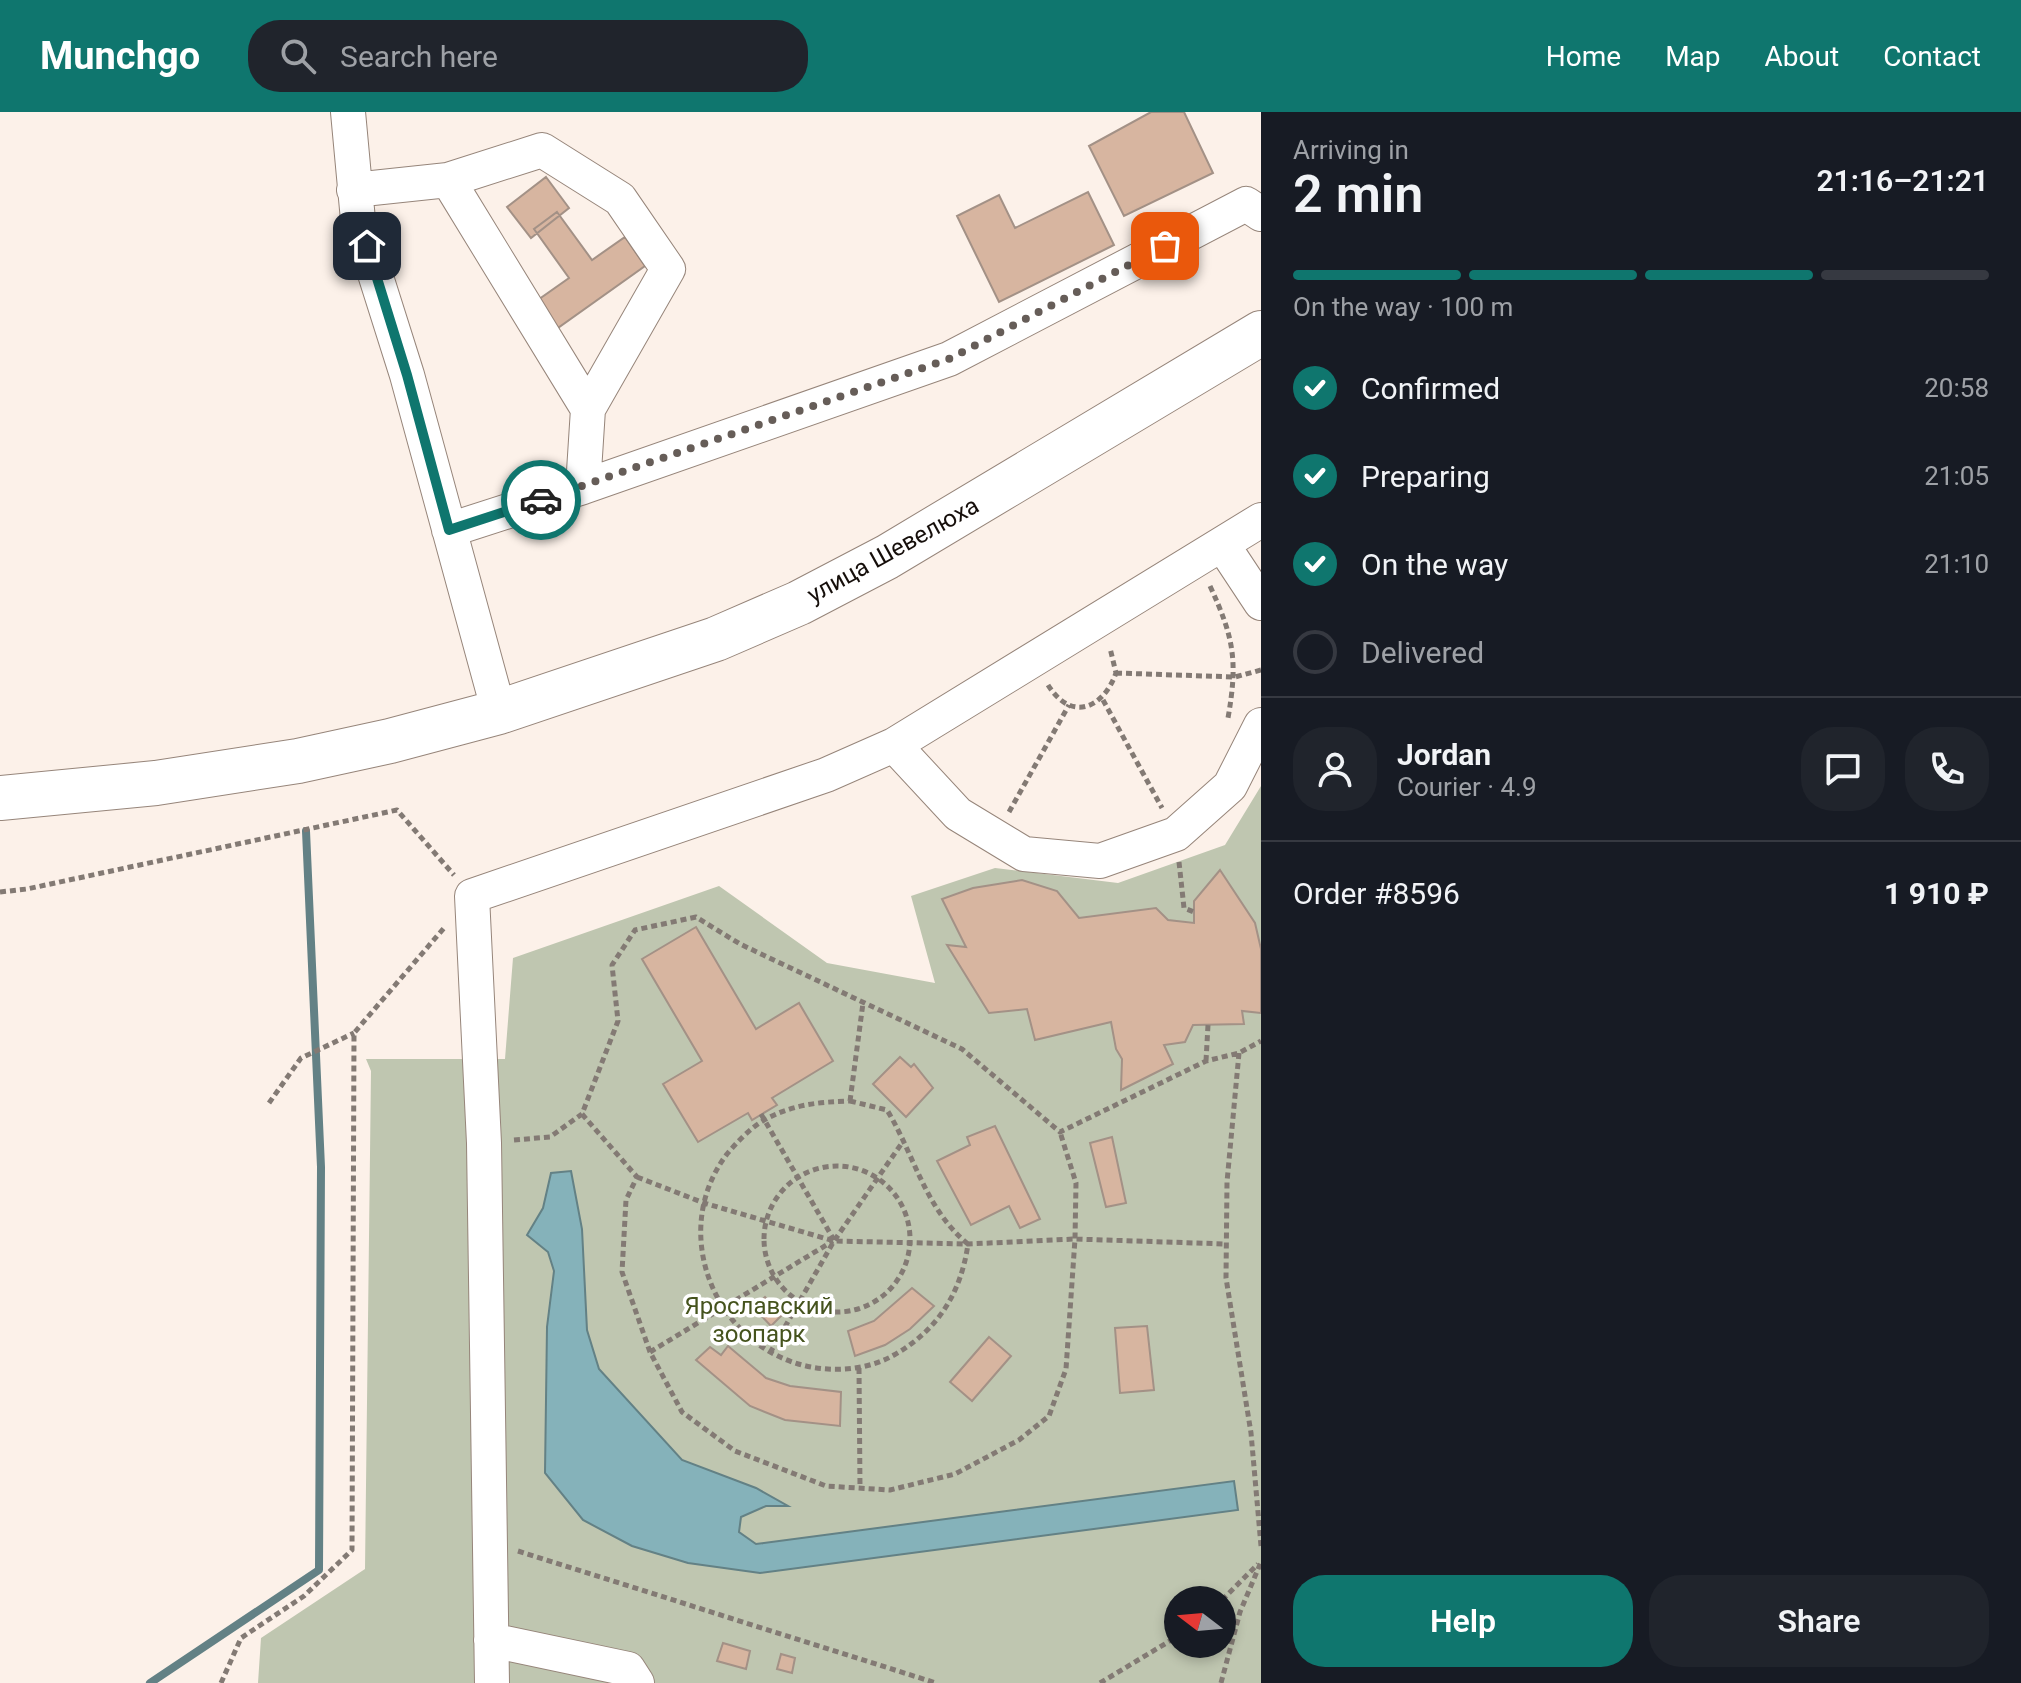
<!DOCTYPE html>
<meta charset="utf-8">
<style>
body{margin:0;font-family:Roboto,sans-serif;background:#20242c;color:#f1f3f6;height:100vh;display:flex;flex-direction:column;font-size:30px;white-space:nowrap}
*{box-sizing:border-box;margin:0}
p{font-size:26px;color:#9ea1a6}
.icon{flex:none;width:44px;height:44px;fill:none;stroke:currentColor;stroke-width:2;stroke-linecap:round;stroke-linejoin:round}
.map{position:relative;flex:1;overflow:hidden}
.sheet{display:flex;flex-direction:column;background:#171b24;width:760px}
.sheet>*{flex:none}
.needle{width:52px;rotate:286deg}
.fabs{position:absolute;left:1164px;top:1474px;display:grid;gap:16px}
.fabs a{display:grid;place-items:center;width:72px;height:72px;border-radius:50%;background:#171b24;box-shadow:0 4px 12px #0003;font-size:40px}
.pin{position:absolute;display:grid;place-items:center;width:68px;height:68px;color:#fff;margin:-34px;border-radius:16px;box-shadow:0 4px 12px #0006}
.courier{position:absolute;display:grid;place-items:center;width:80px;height:80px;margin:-40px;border:6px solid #0f766e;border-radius:50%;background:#fff;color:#222;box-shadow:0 2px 10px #0007}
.summary em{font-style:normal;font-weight:600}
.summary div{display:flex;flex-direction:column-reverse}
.summary{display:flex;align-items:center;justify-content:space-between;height:136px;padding:0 32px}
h1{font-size:52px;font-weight:600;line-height:60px}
.bar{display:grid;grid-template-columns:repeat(4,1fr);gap:12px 8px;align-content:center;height:96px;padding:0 32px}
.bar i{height:10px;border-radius:6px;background:#363941}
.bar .selected{background:#0f766e}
.bar p{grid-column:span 4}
.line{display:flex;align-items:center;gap:20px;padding:0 32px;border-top:2px solid #363941}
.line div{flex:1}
.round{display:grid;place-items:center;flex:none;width:84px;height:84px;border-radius:32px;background:#20242c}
ol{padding:0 32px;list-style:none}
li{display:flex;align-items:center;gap:24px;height:88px}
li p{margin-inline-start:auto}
li .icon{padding:8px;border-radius:50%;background:#0f766e;color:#fff;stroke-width:4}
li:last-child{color:#9ea1a6}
li i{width:44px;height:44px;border:4px solid #363941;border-radius:50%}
.cta{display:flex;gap:16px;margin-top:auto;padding:16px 32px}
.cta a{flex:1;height:92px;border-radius:32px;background:#0f766e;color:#fff;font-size:32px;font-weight:600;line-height:92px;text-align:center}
.cta a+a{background:#20242c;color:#f1f3f6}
header{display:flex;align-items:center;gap:48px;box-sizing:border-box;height:112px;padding:0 40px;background:#0f766e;color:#fff}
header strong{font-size:38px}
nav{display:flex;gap:44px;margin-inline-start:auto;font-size:28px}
.search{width:560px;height:72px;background:#20242c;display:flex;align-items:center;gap:20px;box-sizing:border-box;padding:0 28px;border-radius:32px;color:#9ea1a6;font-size:30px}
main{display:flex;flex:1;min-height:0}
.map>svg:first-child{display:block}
.green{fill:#bfc6b0;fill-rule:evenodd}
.water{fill:#85b2ba;stroke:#638185;stroke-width:2}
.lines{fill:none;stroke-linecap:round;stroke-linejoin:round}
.stream{stroke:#638185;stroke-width:8}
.building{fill:#d7b5a0;stroke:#a39186;stroke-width:2}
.minor-casing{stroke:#96857a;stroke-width:36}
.major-casing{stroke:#96857a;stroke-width:46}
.path{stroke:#837a74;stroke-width:5;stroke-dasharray:6 4;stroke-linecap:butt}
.minor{stroke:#fff;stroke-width:34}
.major{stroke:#fff;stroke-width:44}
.done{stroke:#665d58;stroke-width:8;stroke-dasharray:0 14.4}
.route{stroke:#0f766e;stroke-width:10}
.labels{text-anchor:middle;stroke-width:7;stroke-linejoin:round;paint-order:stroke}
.street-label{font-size:24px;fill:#150e0a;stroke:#fff}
.park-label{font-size:24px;fill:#45531d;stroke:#fff}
</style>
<header>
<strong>Munchgo</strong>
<div class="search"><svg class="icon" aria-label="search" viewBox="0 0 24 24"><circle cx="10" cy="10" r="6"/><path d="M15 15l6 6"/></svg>Search here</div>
<nav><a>Home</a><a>Map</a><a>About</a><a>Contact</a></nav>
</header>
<main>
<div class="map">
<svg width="1261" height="1571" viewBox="0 0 1261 1571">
<rect width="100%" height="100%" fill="#fcf1e9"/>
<path class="green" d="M1261,674V1571H258L261,1526L365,1457L371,959L366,947H505L513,846L719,774L827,851L935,871L911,784L995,756L1118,771L1225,733ZM1178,1488H1222V1532H1178Z"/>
<path class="water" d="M571,1059L582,1117L587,1218L599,1257L682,1348L756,1376L788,1394H766L741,1405L739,1420L756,1432L1234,1369L1238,1398L760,1461L688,1451L632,1434L583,1408L545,1361L547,1215L554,1159L548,1140L527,1123L543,1096L551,1061Z"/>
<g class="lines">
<path class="stream" d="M150,1571L319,1458L321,1055L306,719"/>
</g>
<path class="building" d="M1151,0H1184L1213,61L1124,104L1089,34Z
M546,65L569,96L531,126L507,95Z
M1088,80L1114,133L999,190L957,104L999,83L1015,116Z
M557,100L592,148L625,125L645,154L555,218L535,190L569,166L534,117Z
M1220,758L1255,811L1261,837V901L1242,899L1244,912L1193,913L1185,930L1164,933L1173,952L1121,978L1122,947L1116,937L1111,910L1035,928L1027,897L989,901L947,833L966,835L942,787L973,776L1022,768L1057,779L1079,806L1156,796L1168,808L1194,811V789Z
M696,815L756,917L799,891L833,949L772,986L777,993L752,1008L748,1001L698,1030L663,972L702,949L642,847Z
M900,945L911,955L914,952L933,976L906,1005L873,972Z
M995,1014L1040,1107L1020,1116L1009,1094L971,1113L937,1049L970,1033L967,1025Z
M1112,1025L1126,1091L1106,1095L1090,1031Z
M912,1176L934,1194L910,1217L885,1233L855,1244L848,1219L874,1209Z
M765,1185L782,1203L771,1214L754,1196Z
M1147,1214L1154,1278L1120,1281L1115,1216Z
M989,1225L1011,1244L972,1289L950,1270Z
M728,1234L766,1266L790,1274L841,1280L840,1314L785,1308L750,1294L696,1248L710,1235L721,1243Z
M723,1531L750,1539L746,1557L717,1549Z
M781,1542L795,1546L792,1561L777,1557Z"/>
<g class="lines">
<g class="minor-casing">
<path id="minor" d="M348,0L358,108L407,263L499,600
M448,68L588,297
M354,78L448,68L542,38L620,87L668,157L588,297L583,375
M449,418L583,375L949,247L1246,92L1261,102
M1222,432L1261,491
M894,633L958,702L1024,742L1100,749L1176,722L1230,674L1261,613
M491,1528L628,1557L637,1571
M492,1571L484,1031L472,784L826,663L894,633L1261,408"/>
</g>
<g class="major-casing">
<path id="major" d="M0,686L156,671L298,649L390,629L499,600L716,527L799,491L887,445L1261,221"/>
</g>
<path class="path" d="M1210,474C1234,526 1238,549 1228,606
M1116,561L1235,565L1261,558
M1048,573C1071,610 1103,597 1116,561L1110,536
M1103,588L1162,696
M1009,700L1069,593
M1179,750L1184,796L1194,800
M0,780L27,777L397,698L454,763
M1239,941L1227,1070L1226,1166L1251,1321L1261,1434
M1206,949L1208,913
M850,989L887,998C915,1044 925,1097 968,1132C961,1181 938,1218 894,1243C870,1257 839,1260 811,1255C716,1237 667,1121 727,1042C738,1029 752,1014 768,1006C795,992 820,990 850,989Z
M850,989L863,891
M269,991L301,946L354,921
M582,1002L637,1065L626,1088L622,1160L650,1240L682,1300L735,1339L826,1374L890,1378L955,1362L1019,1328L1049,1304L1066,1257L1075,1127L1076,1071L1060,1020
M761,1002L834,1128
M514,1028L550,1025L582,1002L618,909L612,853L635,818L696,805L740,832L962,937L1060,1020L1206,949L1239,941L1261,929
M764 1127a73 73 0 1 1 146 0a73 73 0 1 1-146 0Z
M637,1065L704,1091L834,1129L968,1132L1075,1127L1226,1132
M650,1240L833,1129
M770,1241L834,1129L904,1028
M859,1256L860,1376
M518,1439L936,1571
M1222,1488L1258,1452
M221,1571L241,1526L304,1484L352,1438L354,921L444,816
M1100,1571L1178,1524
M1221,1571L1240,1500L1261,1450"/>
<use href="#minor" class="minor"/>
<use href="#major" class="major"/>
</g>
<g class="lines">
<path class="done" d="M541,388L949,247L1165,134"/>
<path class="route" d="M367,134L407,263L449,418L541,388"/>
</g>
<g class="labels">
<g class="street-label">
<text transform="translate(893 438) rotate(-29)" y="8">улица Шевелюха</text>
</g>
<g class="park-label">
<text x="759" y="1202">Ярославский<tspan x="759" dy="28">зоопарк</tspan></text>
</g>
</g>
</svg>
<div class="fabs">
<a><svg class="needle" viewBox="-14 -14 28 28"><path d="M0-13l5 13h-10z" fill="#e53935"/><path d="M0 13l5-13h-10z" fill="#9ea1a6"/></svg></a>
</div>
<div class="pin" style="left:1165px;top:134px;background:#ea580c"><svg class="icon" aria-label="bag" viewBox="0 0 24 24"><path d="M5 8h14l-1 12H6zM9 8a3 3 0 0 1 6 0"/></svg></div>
<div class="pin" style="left:367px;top:134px;background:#1f2937"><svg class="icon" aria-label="home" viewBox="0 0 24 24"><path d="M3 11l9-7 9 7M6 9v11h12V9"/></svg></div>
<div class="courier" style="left:541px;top:388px"><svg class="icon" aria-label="car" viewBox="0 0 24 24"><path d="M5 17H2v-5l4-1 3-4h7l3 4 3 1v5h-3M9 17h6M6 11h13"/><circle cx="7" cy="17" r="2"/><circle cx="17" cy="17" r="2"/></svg></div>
</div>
<section class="sheet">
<div class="summary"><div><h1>2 min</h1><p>Arriving in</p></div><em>21:16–21:21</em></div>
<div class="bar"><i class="selected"></i><i class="selected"></i><i class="selected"></i><i></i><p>On the way · 100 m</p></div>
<ol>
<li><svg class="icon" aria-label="check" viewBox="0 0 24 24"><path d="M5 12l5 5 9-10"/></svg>Confirmed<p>20:58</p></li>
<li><svg class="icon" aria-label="check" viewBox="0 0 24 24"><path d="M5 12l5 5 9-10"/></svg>Preparing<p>21:05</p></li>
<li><svg class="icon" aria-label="check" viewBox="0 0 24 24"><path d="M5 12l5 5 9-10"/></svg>On the way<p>21:10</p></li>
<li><i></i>Delivered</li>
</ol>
<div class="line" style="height:144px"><a class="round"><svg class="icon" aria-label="person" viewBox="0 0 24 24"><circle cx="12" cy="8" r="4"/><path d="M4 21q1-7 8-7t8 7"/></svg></a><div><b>Jordan</b><p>Courier · 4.9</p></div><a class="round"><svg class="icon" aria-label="chat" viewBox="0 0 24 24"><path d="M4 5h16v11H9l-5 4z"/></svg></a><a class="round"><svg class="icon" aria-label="phone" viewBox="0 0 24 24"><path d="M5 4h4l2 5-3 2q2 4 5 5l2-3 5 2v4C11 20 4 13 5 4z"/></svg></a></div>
<div class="line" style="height:104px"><div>Order #8596</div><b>1 910 ₽</b></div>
<div class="cta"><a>Help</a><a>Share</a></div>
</section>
</main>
